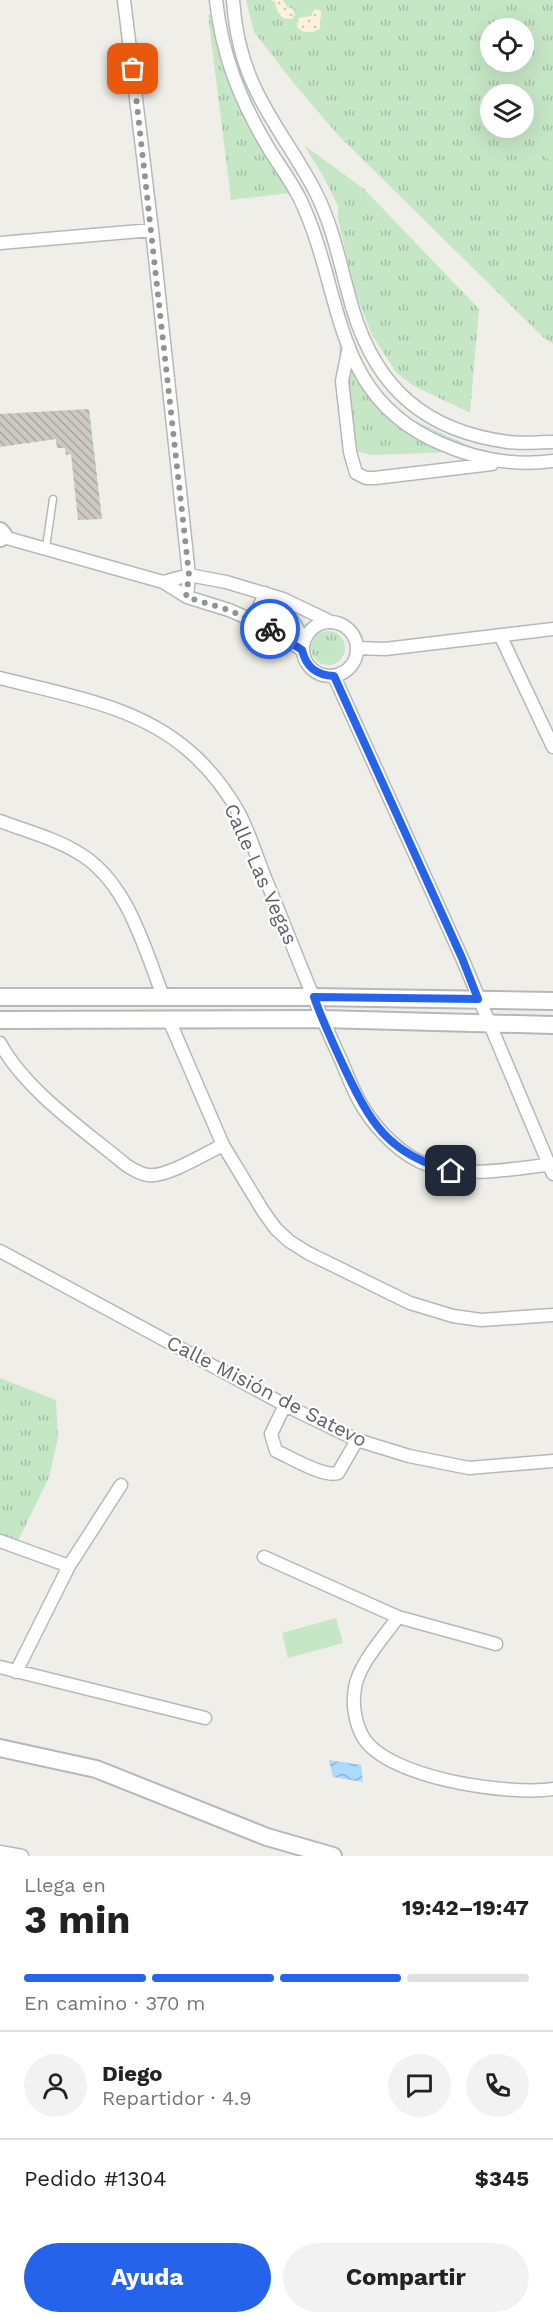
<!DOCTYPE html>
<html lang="es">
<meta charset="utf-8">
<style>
body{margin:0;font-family:"Work Sans",sans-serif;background:#f2f2f2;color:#222;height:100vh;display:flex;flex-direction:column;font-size:22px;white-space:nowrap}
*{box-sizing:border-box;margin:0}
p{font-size:20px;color:#767676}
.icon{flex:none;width:33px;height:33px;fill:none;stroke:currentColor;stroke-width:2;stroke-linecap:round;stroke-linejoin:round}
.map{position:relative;height:1856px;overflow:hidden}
.side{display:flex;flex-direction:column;background:#fff;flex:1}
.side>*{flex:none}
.tools{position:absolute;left:480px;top:18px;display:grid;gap:12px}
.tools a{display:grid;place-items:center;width:54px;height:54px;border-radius:50%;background:#fff;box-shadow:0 6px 24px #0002;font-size:30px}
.pin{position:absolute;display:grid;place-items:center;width:51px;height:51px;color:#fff;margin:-26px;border-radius:12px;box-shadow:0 3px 9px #0006}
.courier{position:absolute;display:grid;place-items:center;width:60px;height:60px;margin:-30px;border:4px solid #2563eb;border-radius:50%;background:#fff;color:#222;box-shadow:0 2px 8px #0007}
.head em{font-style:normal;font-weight:700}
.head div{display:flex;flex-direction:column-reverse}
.head{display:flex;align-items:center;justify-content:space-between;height:102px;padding:0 24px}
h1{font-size:39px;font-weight:700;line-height:45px}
.bar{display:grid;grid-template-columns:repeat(4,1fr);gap:9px 6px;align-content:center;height:72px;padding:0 24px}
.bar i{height:8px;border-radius:4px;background:#e0e0e0}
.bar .active{background:#2563eb}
.bar p{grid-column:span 4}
.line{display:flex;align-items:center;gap:15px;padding:0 24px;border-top:2px solid #e0e0e0}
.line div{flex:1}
.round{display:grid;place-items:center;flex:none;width:63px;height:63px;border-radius:32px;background:#f2f2f2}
.primary-button{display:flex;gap:12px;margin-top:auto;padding:12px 24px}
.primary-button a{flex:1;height:69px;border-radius:36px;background:#2563eb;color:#fff;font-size:24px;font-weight:700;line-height:69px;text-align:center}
.primary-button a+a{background:#f2f2f2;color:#222}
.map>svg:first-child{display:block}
.grass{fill:url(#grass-tufts);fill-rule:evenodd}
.sand{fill:url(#sand-dots)}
.pitch{fill:#c6e7c6}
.water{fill:url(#water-waves)}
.building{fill:url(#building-back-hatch)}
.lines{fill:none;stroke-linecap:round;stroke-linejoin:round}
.service-casing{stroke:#b5b8bb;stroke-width:9}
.minor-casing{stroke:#b5b8bb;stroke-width:15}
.secondary-casing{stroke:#b4b7bb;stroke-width:20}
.service{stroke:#fff;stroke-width:6}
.minor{stroke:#fff;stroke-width:12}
.secondary{stroke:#fff;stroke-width:16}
.done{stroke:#929494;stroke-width:6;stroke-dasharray:0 10.8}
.route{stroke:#2563eb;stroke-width:8}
.labels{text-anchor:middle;stroke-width:4.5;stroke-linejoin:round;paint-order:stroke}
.street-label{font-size:20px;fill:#5f6367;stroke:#fff}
</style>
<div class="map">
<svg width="553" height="1856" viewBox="0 0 553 1856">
<defs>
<pattern id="grass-tufts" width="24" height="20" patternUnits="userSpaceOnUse" patternTransform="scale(1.5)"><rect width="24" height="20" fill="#c6e7c6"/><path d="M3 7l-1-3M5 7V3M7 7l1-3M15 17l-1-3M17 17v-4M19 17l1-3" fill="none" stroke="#a4bfa5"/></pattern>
<pattern id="sand-dots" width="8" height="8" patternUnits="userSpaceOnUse" patternTransform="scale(1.5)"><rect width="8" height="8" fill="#faf2da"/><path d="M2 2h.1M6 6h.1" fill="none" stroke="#cec8b5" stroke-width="1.8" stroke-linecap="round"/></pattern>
<pattern id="water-waves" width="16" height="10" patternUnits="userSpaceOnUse" patternTransform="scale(1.5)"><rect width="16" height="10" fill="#acdafc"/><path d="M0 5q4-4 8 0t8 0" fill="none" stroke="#8fb4d0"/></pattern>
<pattern id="building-back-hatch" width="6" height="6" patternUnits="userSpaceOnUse" patternTransform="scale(1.5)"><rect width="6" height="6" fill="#ccc9c4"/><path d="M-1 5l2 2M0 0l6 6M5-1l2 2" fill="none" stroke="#a9a7a3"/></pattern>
</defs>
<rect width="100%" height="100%" fill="#f0eee8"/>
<path class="grass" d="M246,0H553V344L543,337L339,136L296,86L254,32ZM490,28H524V62H490ZM490,94H524V128H490Z
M219,14L236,80L298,192L231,200L208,15Z
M304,145L364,189L479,309L470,413L412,385L396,372L372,335L355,292L338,219V206L323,176Z
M339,335L390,405L411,419L480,451L372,455L354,451L340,386Z
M311 648a17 17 0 1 1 34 0a17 17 0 1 1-34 0Z
M0,1378L56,1400L58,1438L49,1477L18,1541L0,1534Z"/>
<path class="sand" d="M271,0H283L287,7L293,9L295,15L292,19C280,20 277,13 275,2Z
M315,9L321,11L320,29C311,33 305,34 298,28L297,23L299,18L311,16Z"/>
<path class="pitch" d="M285,0H321L320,3L312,8L310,13L298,15L294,7Z
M553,127V161H550L542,153L541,143Z
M336,1618L343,1643L288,1658L282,1633Z"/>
<path class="water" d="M329,1760L361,1765L363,1782L333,1777Z"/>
<path class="building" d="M89,409L102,519L78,520L71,454L66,455L65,448H57L56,439L0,447V414Z"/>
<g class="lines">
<g class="service-casing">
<path id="service" d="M46,547L53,499"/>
</g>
<g class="minor-casing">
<path id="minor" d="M124,0L152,230L189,575L187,597
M216,0C222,56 240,100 269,149C279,165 291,181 300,199C345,293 329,396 442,444C478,460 514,466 553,461
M233,0C235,29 242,61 255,88C272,125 298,157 316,193C335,231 341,270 353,310C377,389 426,431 508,442C522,444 538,442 553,442
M0,243L152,230
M349,347L342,381L350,452L356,473L366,478H375L492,464
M0,536L163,582L187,597L229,610L266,626L302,650
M163,582L189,575L226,582L283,599L329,621
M277,598L296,626L303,641
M253,621L265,593
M303 649a27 27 0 1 1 54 0a27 27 0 1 1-54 0Z
M500,635L553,747
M357,648L385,649L553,629
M334,676L462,958L553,1174
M0,678C65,695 136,705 188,750C208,767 226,790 239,813C250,834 257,858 266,880C291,940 313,1001 341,1060C348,1076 354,1094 364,1109C378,1131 402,1156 428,1165C468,1178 512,1169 553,1164
M0,821C26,831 54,838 77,852C127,880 144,947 163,996
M169,1020L223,1145L263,1211L276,1229L289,1241L308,1253L410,1303L453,1316L481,1320L553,1315
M0,1043C26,1091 84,1130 126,1165C132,1169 140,1174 148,1175C166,1178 206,1153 223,1145
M0,1251L285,1405L357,1440L409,1456L469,1468L553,1461
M285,1405L271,1434L276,1451C290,1457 324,1478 338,1473L357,1440
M0,1541L69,1566
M264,1557L398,1617L496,1644
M398,1617C384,1637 358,1665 355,1688C352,1704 355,1723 363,1737C387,1778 509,1796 553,1789
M0,1667L205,1718
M16,1672L69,1566L121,1485
M0,1852L22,1856"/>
</g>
<g class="secondary-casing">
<path id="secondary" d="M0,531L4,536L0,538
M0,997H314L553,1001
M0,1020L322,1019L553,1025
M0,1748L96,1769L267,1837L333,1856"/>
</g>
<use href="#service" class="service"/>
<use href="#minor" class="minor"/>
<use href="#secondary" class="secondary"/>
</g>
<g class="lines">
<path class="done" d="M133,69L189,575L186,597L229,610L270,629"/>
<path class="route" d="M270,629L302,650C306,667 316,675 334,676L462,958L478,999L314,997C322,1020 333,1043 343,1065C370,1122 387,1154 451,1171"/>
</g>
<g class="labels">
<g class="street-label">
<text transform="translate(261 874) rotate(66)" y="7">Calle Las Vegas</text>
<text transform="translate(267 1391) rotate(27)" y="7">Calle Misión de Satevo</text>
</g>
</g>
</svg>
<div class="tools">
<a><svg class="icon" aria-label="locate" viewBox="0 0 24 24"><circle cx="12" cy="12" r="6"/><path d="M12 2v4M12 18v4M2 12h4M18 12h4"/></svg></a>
<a><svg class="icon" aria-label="layers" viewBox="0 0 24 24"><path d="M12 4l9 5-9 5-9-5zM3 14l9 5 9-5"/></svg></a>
</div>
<div class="pin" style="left:133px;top:69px;background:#ea580c"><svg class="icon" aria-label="bag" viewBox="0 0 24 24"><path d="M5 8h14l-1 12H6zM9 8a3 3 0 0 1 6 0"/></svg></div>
<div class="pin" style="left:451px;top:1171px;background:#1f2937"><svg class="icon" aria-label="home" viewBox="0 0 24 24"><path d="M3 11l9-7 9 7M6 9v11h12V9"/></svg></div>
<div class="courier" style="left:270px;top:629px"><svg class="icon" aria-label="bike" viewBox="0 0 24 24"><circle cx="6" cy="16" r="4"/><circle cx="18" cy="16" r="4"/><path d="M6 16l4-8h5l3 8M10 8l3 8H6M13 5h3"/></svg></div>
</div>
<section class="side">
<div class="head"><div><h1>3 min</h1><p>Llega en</p></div><em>19:42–19:47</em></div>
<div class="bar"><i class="active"></i><i class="active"></i><i class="active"></i><i></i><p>En camino · 370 m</p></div>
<div class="line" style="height:108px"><a class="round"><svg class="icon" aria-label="person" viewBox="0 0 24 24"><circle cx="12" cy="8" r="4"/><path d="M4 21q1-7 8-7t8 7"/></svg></a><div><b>Diego</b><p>Repartidor · 4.9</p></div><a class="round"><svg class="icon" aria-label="chat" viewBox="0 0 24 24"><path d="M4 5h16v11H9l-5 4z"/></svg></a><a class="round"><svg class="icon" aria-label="phone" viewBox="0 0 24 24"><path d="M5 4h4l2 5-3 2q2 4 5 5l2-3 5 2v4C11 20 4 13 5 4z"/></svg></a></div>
<div class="line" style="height:78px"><div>Pedido #1304</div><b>$345</b></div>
<div class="primary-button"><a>Ayuda</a><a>Compartir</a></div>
</section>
